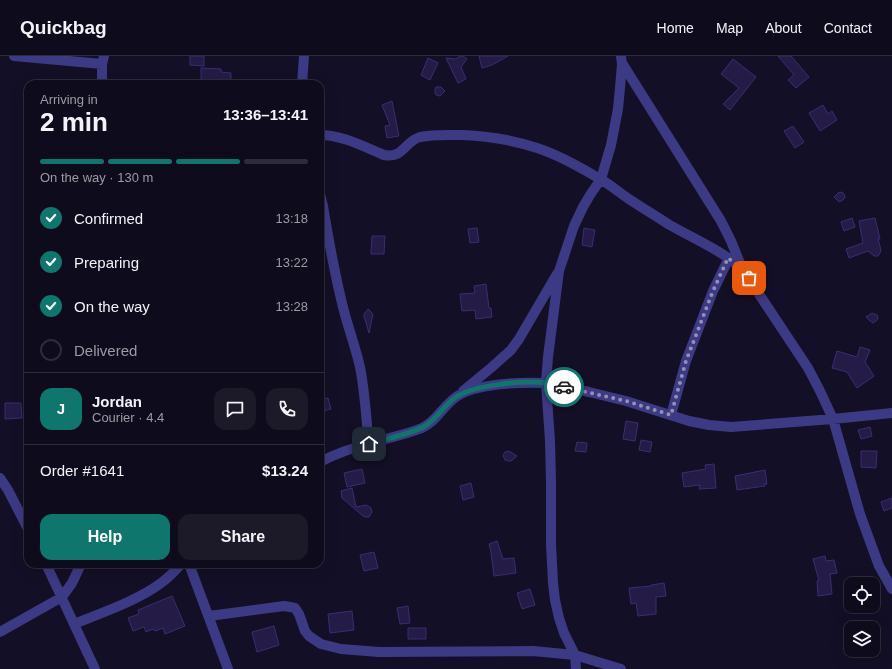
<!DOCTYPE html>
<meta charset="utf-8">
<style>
body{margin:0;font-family:Arial,sans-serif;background:#1c1929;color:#f1f3f6;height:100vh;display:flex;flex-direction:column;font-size:15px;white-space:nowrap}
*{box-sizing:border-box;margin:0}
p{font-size:13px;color:#9b9ba3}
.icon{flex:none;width:22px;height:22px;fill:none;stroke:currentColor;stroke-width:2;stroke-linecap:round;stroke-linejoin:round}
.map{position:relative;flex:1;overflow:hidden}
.drawer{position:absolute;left:24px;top:24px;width:300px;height:488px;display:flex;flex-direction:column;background:#0e0b1c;border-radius:12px;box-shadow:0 4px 16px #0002,0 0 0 1px #2e2b3b}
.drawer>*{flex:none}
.buttons{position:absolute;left:844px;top:521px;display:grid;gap:8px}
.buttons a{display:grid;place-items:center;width:36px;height:36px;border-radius:8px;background:#0e0b1c;box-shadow:0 4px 16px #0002,0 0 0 1px #2e2b3b;font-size:20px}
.pin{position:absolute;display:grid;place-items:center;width:34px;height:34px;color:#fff;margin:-17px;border-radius:8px;box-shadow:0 2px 6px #0006}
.courier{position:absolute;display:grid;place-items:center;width:40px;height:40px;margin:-20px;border:3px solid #0f766e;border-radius:50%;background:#fff;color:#222;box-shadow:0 1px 5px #0007}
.head em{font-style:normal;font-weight:700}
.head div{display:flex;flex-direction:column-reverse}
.head{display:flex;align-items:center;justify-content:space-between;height:68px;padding:0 16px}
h1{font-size:26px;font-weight:700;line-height:30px}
.bar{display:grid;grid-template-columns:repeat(4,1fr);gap:6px 4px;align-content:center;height:48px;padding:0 16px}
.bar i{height:5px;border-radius:3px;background:#2e2b3b}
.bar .active{background:#0f766e}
.bar p{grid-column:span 4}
.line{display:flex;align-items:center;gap:10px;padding:0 16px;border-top:1px solid #2e2b3b}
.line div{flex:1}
.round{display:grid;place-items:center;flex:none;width:42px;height:42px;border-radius:12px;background:#1c1929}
ol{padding:0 16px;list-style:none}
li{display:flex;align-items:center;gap:12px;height:44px}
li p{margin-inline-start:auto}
li .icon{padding:4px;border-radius:50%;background:#0f766e;color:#fff;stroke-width:4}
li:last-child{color:#9b9ba3}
li i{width:22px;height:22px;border:2px solid #2e2b3b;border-radius:50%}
.primary-button{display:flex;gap:8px;margin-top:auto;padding:8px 16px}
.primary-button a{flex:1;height:46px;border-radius:12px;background:#0f766e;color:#fff;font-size:16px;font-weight:700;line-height:46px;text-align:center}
.primary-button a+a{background:#1c1929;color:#f1f3f6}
header{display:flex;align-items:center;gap:24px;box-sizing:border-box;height:56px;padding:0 20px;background:#0e0b1c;border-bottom:1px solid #2e2b3b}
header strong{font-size:19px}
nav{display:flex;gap:22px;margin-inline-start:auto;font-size:14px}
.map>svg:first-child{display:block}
.building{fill:#241b47;stroke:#3b2d73}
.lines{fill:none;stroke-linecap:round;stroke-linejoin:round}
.minor{stroke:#3d3a85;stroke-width:10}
.done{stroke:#948fb3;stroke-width:4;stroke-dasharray:0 7.2}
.route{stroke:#0f766e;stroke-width:5}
</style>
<header>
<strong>Quickbag</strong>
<nav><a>Home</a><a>Map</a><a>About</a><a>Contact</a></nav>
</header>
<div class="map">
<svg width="892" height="613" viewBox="0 0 892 613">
<rect width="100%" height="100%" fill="#130f26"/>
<path class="building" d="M190,0H204V10L190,9Z
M460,0H463L467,3L461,11L466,23L458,27L446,2L456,3Z
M479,0H508L492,9L482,12Z
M778,0H791L809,21L796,32L788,24L794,19Z
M428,2L438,7L430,24L421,19Z
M733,3L756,21L730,54L723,48L739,32L721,18Z
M201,12L221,13V16L231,17V27L201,28Z
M436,31H441L445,35L440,40L436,39L435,37V34Z
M392,45L399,80L387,82L385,70L390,69L382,49Z
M823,49L828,58L832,55L837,64L820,75L809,57Z
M793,70L804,86L795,92L784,75Z
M842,136L844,138L845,141L843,144L839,146L834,141L838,137Z
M852,162L855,171L844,175L841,166Z
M875,162L880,183H878L881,194L880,197L878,200H874L868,195L849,202L846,193L863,187L859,165Z
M477,172L479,186L470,187L468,173Z
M584,172L595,174L592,191L582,189Z
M372,180H385L384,198H371Z
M486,228L489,252H491L492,261L476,263L475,254L462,255L460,238L475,237L474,230Z
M368,253L373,258L369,277L364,260V258Z
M872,257L877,259L878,263L876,265L873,267L870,265L866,261Z
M860,291L870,294L865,306L874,320L857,332L847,316L832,312L837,295L857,301Z
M328,342L331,353L320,356V343Z
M5,347H21L22,362L5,363Z
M626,365L638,367L635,385L623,383Z
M870,371L872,380L861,383L858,374Z
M641,384L652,386L650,396L639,394Z
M577,386L587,387L586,396L575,395Z
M509,395L517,400L511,405H508L505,404L503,399L505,396Z
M861,395H877L876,412L861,411Z
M714,408L716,432L699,433L700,429L684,431L682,417L706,413L705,409Z
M362,413L365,427L347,431L344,417Z
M765,414L767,428H764L765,430L737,434L735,420Z
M471,427L474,441L463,444L460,430Z
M352,432L356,451L366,449L371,452L372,456L369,461H365L363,460L342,442L341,435Z
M892,442V452L884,455L881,446Z
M497,485L503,503L514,502L516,517L494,520L491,496L489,488Z
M374,496L378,512L364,515L360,499Z
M825,500L826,505L834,504L837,517L830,518L832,538L818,540L817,525H819L813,503Z
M664,527L666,540L656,541V558L638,560L636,547L631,548L629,532L651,530V529Z
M530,533L535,549L522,553L517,537Z
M172,540L185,570L165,578L163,572L155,575L153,573L146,576L144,571L133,575L128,562L139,558L138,554Z
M408,550L410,567L400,568L397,552Z
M352,555L354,574L330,577L328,558Z
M274,570L279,589L257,596L252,576Z
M408,572H426V583H408Z"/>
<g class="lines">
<path class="minor" d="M14,0L102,8
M622,7L721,165L731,185L742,212
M102,28V8L104,0
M302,28L304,0
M320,79C343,79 364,91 384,99C403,103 405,85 420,81C434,78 449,79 463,79C488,80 513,84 537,92C559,99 580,111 600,123C611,129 621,138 632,145C644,153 656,160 668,168C692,182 722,194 743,214L808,312L820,335L833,363L892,357
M320,138L323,150L320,151
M323,150C329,186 335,221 344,255C349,274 356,293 360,311C365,336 366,362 369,388
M463,335L492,311L511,294L519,283L557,218
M671,359L686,305L713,235L729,202
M320,406C335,398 352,392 369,388C386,382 405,379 422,372C436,366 443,350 456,341C476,327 522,326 546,327L548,301L559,215L574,170L583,151L590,139L601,123L611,89L618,53L620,32L622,8L621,0
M0,422L8,434L28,473
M46,508L95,613
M189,508L228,613
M209,560L284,550L290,551L295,552L299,558L305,575L309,580L321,588L341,593L379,596L533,595L575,599L621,613
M74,568C101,557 137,545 161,527C168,522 175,515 181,508
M0,576L62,541L72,527L81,508
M576,613L575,599L564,577L559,562L555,544L553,527L551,488V425L550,385L546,327L589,336L626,345L689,365L709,369L731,371L833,363L860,458L879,510L892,533"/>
</g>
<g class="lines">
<path class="done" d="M564,331L626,345L671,359L686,305L713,235L728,202L743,214L749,222"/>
<path class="route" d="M369,388C385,383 411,378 425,370C437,363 444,349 456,341C474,329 524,324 546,327C552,328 558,330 564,331"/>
</g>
</svg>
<div class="buttons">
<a><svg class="icon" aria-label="locate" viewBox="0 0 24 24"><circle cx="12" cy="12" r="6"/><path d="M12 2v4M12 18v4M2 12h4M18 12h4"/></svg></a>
<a><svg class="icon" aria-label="layers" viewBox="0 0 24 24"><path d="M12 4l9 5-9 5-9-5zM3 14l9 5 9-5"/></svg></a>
</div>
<div class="pin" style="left:749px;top:222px;background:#ea580c"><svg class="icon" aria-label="bag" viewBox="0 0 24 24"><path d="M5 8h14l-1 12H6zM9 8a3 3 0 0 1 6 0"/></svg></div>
<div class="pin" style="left:369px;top:388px;background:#1f2937"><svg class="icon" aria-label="home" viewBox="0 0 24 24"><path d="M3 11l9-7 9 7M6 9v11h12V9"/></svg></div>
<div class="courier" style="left:564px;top:331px"><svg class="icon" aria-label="car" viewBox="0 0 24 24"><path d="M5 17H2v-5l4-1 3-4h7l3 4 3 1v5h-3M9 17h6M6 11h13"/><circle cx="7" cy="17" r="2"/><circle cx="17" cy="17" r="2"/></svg></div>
<section class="drawer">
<div class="head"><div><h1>2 min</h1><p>Arriving in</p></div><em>13:36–13:41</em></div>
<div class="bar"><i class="active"></i><i class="active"></i><i class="active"></i><i></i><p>On the way · 130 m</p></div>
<ol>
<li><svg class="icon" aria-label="check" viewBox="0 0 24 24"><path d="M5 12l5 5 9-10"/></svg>Confirmed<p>13:18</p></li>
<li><svg class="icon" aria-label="check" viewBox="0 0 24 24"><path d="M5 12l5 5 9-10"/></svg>Preparing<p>13:22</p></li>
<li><svg class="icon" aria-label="check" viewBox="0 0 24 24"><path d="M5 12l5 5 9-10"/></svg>On the way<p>13:28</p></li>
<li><i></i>Delivered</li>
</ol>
<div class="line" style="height:72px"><b class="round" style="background:#0f766e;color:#fff">J</b><div><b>Jordan</b><p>Courier · 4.4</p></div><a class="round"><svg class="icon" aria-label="chat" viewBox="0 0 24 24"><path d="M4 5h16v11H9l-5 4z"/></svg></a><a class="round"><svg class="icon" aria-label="phone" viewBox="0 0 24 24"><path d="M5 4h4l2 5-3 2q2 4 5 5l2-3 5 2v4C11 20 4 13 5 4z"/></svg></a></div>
<div class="line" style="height:52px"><div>Order #1641</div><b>$13.24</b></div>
<div class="primary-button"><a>Help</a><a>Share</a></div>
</section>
</div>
